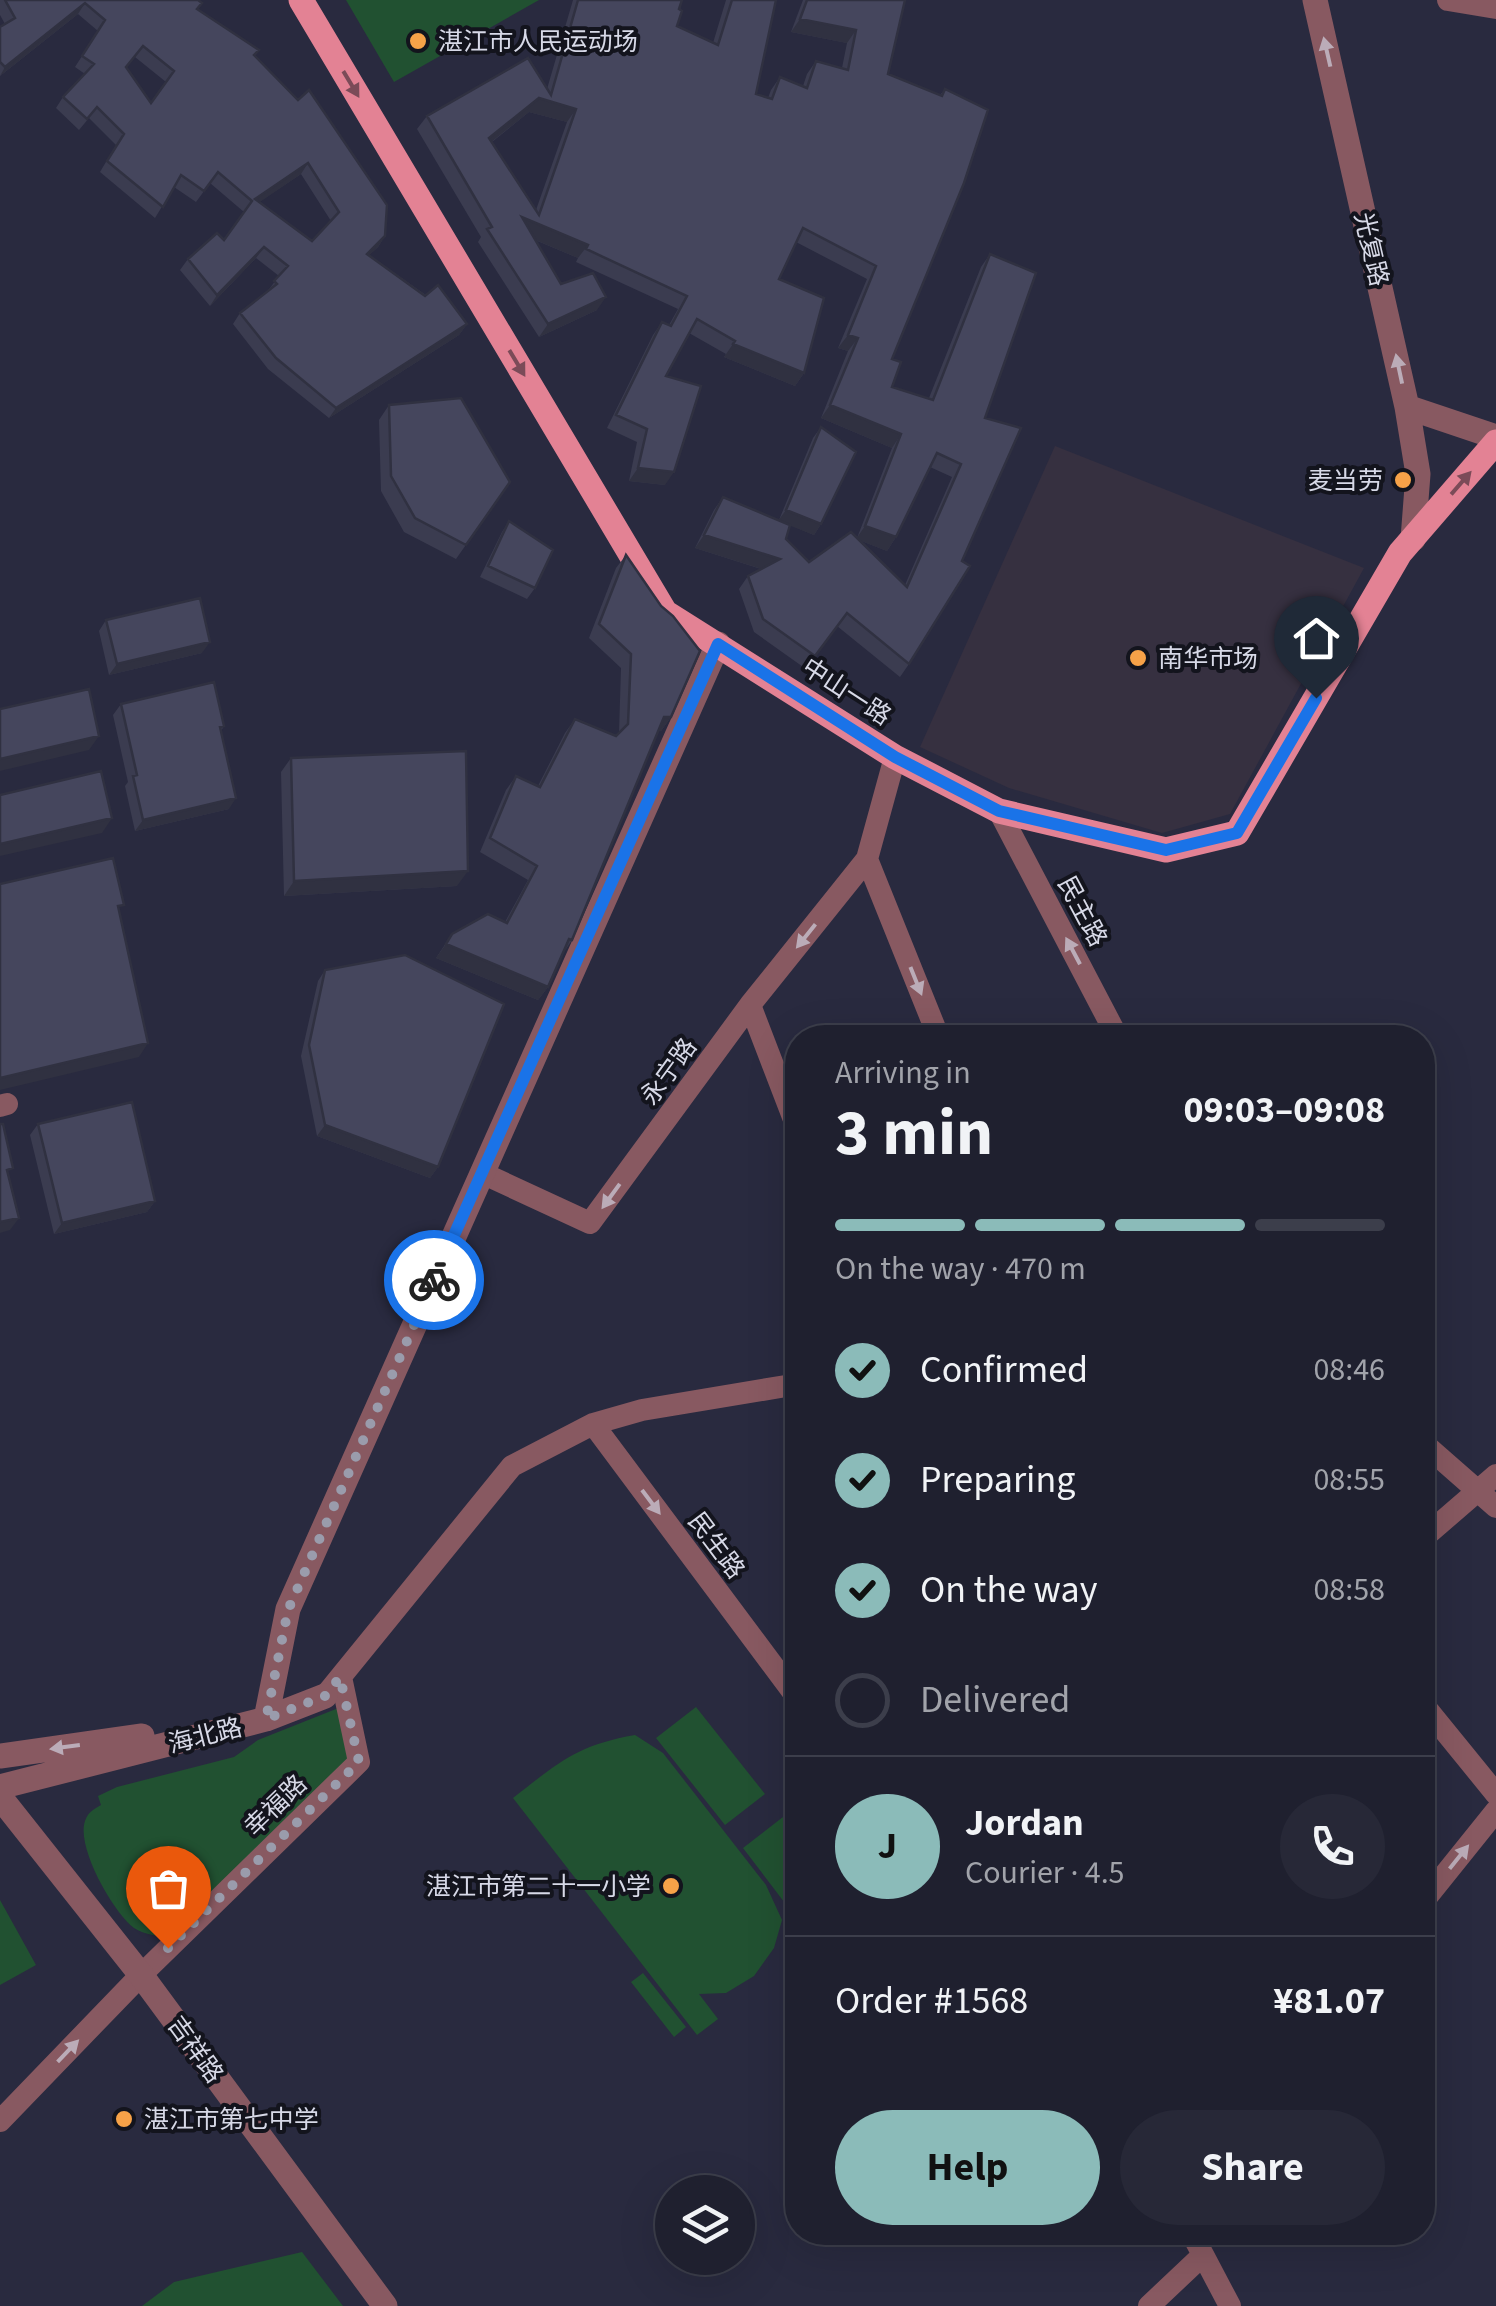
<!DOCTYPE html>
<meta charset="utf-8">
<style>
body{margin:0;font-family:"Source Sans 3","Noto Sans SC",sans-serif;background:#272837;color:#f1f3f6;height:100vh;display:flex;flex-direction:column;font-size:38px;white-space:nowrap}
*{box-sizing:border-box;margin:0}
p{font-size:32px;color:#a1a3aa}
.icon{flex:none;width:55px;height:55px;fill:none;stroke:currentColor;stroke-width:2;stroke-linecap:round;stroke-linejoin:round}
.map{position:relative;flex:1;overflow:hidden}
.sheet{position:absolute;left:785px;top:1025px;width:650px;height:1220px;display:flex;flex-direction:column;background:#1f202f;border-radius:40px;box-shadow:0 10px 40px #0002,0 0 0 2px #3c3e4b}
.sheet>*{flex:none}
.controls{position:absolute;left:655px;top:2175px;display:grid;gap:20px}
.controls a{display:grid;place-items:center;width:100px;height:100px;border-radius:50%;background:#1f202f;box-shadow:0 10px 40px #0002,0 0 0 2px #3c3e4b;font-size:50px}
.pin{position:absolute;display:grid;place-items:center;width:85px;height:85px;color:#fff;margin:-102px -42px;border-radius:50% 50% 50% 0;rotate:-45deg;box-shadow:0 0 10px #0007}
.pin .icon{rotate:45deg}
.courier{position:absolute;display:grid;place-items:center;width:100px;height:100px;margin:-50px;border:8px solid #1a73e8;border-radius:50%;background:#fff;color:#222;box-shadow:0 2px 12px #0007}
.summary em{font-style:normal;font-weight:700}
.summary div{display:flex;flex-direction:column-reverse}
.summary{display:flex;align-items:center;justify-content:space-between;height:170px;padding:0 50px}
h1{font-size:65px;font-weight:700;line-height:75px}
.bar{display:grid;grid-template-columns:repeat(4,1fr);gap:15px 10px;align-content:center;height:120px;padding:0 50px}
.bar i{height:12px;border-radius:8px;background:#3c3e4b}
.bar .current{background:#8bbbb9}
.bar p{grid-column:span 4}
.line{display:flex;align-items:center;gap:25px;padding:0 50px;border-top:2px solid #3c3e4b}
.line div{flex:1}
.round{display:grid;place-items:center;flex:none;width:105px;height:105px;border-radius:52px;background:#272837}
ol{padding:0 50px;list-style:none}
li{display:flex;align-items:center;gap:30px;height:110px}
li p{margin-inline-start:auto}
li .icon{padding:10px;border-radius:50%;background:#8bbbb9;color:#111;stroke-width:4}
li:last-child{color:#a1a3aa}
li i{width:55px;height:55px;border:5px solid #3c3e4b;border-radius:50%}
.action{display:flex;gap:20px;margin-top:auto;padding:20px 50px}
.action a{flex:1;height:115px;border-radius:60px;background:#8bbbb9;color:#111;font-size:40px;font-weight:700;line-height:115px;text-align:center}
.action a+a{background:#272837;color:#f1f3f6}
.map>svg:first-child{display:block}
.commercial{fill:#363040}
.green{fill:#215131}
.lines{fill:none;stroke-linecap:round;stroke-linejoin:round}
.minor{stroke:#885961;stroke-width:22}
.tertiary{stroke:#885961;stroke-width:25}
.primary{stroke:#e38294;stroke-width:25}
.wall{fill:#3b3c50;fill-rule:evenodd}
.shaded-wall{fill:#303141}
.building{fill:#45465d;stroke:#303141;stroke-width:2.5;fill-rule:evenodd}
.oneway{fill:#bbacb8}
.oneway2{fill:#7b4b58}
.done{stroke:#9a9cac;stroke-width:10;stroke-dasharray:0 18}
.route{stroke:#1a73e8;stroke-width:12}
.poi-dot{fill:#f7a248;stroke:#13141d;stroke-width:4}
.labels{text-anchor:middle;stroke-width:8;stroke-linejoin:round;paint-order:stroke}
.poi-label{font-size:25px;fill:#d7d9e7;stroke:#13141d;text-anchor:start}
.street-label{font-size:25px;fill:#d7d9e7;stroke:#13141d}
</style>
<div class="map">
<svg width="1496" height="2306" viewBox="0 0 1496 2306">
<rect width="100%" height="100%" fill="#292a3f"/>
<path class="commercial" d="M1055,446L1364,568L1230,814L1162,833L1009,788L920,747Z"/>
<path class="green" d="M346,0H539L394,82Z
M341,1707L355,1760L173,1939C161,1936 144,1935 134,1928C113,1912 76,1847 85,1821C88,1812 94,1809 101,1805L98,1796L117,1787L234,1757L258,1740Z
M696,1707L765,1794L725,1825L656,1738Z
M635,1735L663,1753L766,1885L782,1920L774,1948L754,1976L726,1993L699,1994L718,2019L697,2035L513,1798C558,1763 577,1745 635,1735Z
M783,1817L797,1836V1919L743,1848Z
M0,1900L36,1965L0,1985Z
M643,1973L686,2027L674,2037L631,1982Z
M302,2252L343,2306H142L174,2282Z"/>
<g class="lines">
<path class="minor" d="M1448,0L1496,8
M895,757L867,859L939,1038
M999,811L1118,1038
M750,1005L798,1130
M0,1106L7,1104
M482,1173L590,1223L750,1005L867,859
M593,1424L798,1699
M1422,1442L1496,1507
M1422,1539L1496,1475
M325,1696L512,1466L593,1424L642,1410L798,1384
M1422,1703L1496,1794
M1422,1903L1496,1811
M0,2121L141,1975L359,1762L341,1677
M1191,2232L1230,2306
M1149,2306L1203,2255"/>
<path class="tertiary" d="M1315,0L1407,407L1496,437
M1407,407L1418,474L1413,539
M266,1719L288,1609L718,644
M0,1756L142,1736
M0,1787L266,1719L325,1696
M0,1797L141,1975L385,2306"/>
<path class="primary" d="M301,0L665,612L895,757L999,811L1166,850L1237,833L1400,553L1496,442"/>
</g>
<path class="wall" d="M0,0H198L197,9L259,50L255,56L385,236L378,247L369,255L467,324L459,335L329,418L268,369L233,324L240,313L267,292L279,276L256,258L210,306L180,270L188,259L224,240L244,212L210,183L196,202L174,187L155,218L100,172L116,145L89,118L79,130L56,108L63,97L85,74L75,67L98,31L78,14L0,76V27L5,24L0,15ZM135,57L166,82L151,103L126,68ZM301,174L331,221L312,241L259,202Z
M573,0H682L677,26L713,43L726,0H776L756,94L768,98L771,90L780,77L803,86L807,74L816,61L842,68L847,43L791,32L803,0H905L888,74L940,95L945,89L892,359V387L929,398L981,267L990,254L985,418L909,664L900,677L837,626L806,669L754,632L739,589L748,576L761,569L695,548L714,510L723,497L779,520L813,438L821,427V524L814,535L790,525L786,539L809,562L857,538L892,448L821,418L848,351L838,348L867,279L796,242L779,279L804,373L795,386L724,357L726,354L689,333L666,376L665,485L629,481L637,442L607,428L653,335L662,322L669,325L678,309L576,262L578,258L535,240L561,284L597,310L539,337L478,242L481,237L417,129L427,116L547,89ZM529,112L567,122L536,210L492,142ZM930,467L952,477L905,585L859,540L887,551L896,537Z
M389,405L510,482L456,559L404,532L381,491L379,420Z
M509,521L535,588L527,599L480,577L502,532Z
M626,555L671,717L661,731H658L572,940L564,952L548,987L538,1000L436,958L452,934L505,922L528,880L480,852L506,790L516,776L538,786L565,733L575,719L616,736L619,733L621,668L589,638L616,568Z
M106,620L202,653L109,675L99,631Z
M121,704L224,726L221,731L229,809L135,831L125,786L128,782L113,715Z
M291,758L457,886L284,896L281,772Z
M325,970L438,1167L430,1178L317,1136L301,1056L318,981Z
M38,1124L155,1201L147,1212L54,1234L30,1135Z"/>
<path class="shaded-wall" d="M85,3L78,14L0,76L5,67Z
M800,19L856,30L847,43L791,32Z
M539,98L576,109L567,122L529,112L480,151L489,138Z
M308,163L301,174L248,210L255,199Z
M522,217L588,245L578,258L512,230Z
M385,236L378,247L359,265L367,254Z
M264,247L256,258L210,306L217,295Z
M606,297L597,310L539,337L548,324Z
M467,324L459,335L329,418L336,408Z
M848,335L858,338L848,351L838,348Z
M733,344L804,373L795,386L724,357Z
M830,405L901,434L892,448L821,418Z
M638,468L674,472L665,485L629,481Z
M786,510L821,524L814,535L778,521Z
M865,526L896,537L887,551L856,539Z
M704,535L780,559L771,572L695,548Z
M210,642L202,653L109,675L117,664Z
M664,717H671L661,731H654Z
M99,736L89,750L0,771V759Z
M236,798L229,809L135,831L143,820Z
M112,818L102,833L0,856V844Z
M468,871L457,886L284,896L294,881Z
M446,944L548,987L538,1000L436,958Z
M148,1043L139,1057L0,1090V1078Z
M325,1125L438,1167L430,1178L317,1136Z
M155,1201L147,1212L54,1234L62,1223Z
M19,1218L10,1230L0,1233V1222Z"/>
<path class="building" d="M5,0H198L202,3L197,9L259,50L254,55L298,100L309,90L387,205L385,236L367,254L425,296L438,285L467,324L336,408L276,358L240,313L277,284L274,281L288,266L264,247L217,295L188,259L217,233L224,240L252,201L218,172L204,191L181,175L163,207L107,161L124,134L97,107L87,119L63,97L94,64L82,56L105,20L85,3L5,67L0,62V27L15,18ZM143,46L174,71L151,103L126,67ZM308,163L339,212L312,241L255,199Z
M578,0H682L679,9L682,11L677,26L718,45L732,0H776L756,94L772,99L780,77L807,88L816,61L848,70L856,30L800,19L807,0H905L888,74L942,96L945,89L988,110L964,183L892,359L901,362L892,387L933,400L990,254L1036,273L985,418L1021,428L962,561L970,566L909,664L847,613L815,656L763,619L748,576L780,559L704,535L723,497L790,525L786,539L809,562L851,532L907,587L961,464L937,453L896,537L865,526L901,434L830,405L858,338L848,335L876,266L803,228L779,279L824,298L804,373L733,344L735,341L697,319L666,376L701,386L674,472L638,468L647,429L616,415L662,322L671,326L687,296L586,249L588,245L522,217L561,284L593,273L606,297L548,324L487,229L492,227L427,116L528,58L551,95ZM539,98L576,109L539,215L489,138Z
M461,398L510,482L466,545L415,518L391,476L389,405Z
M821,427L856,452L821,524L786,510Z
M509,521L553,550L535,588L488,566Z
M626,555L661,606L673,616L700,651L671,717H664L572,940L569,939L548,987L446,944L452,934L488,914L507,923L537,866L490,838L516,776L540,787L575,719L616,736L628,724L631,654L599,624Z
M200,598L210,642L117,664L106,620Z
M214,682L224,726L220,727L236,798L143,820L133,776L137,775L121,704Z
M89,689L99,736L0,759V709Z
M466,751L468,871L294,881L291,758Z
M101,771L112,818L0,844V795Z
M113,858L124,905L118,906L148,1043L0,1078V884Z
M405,955L504,1004L438,1167L325,1125L309,1045L325,970Z
M132,1102L155,1201L62,1223L38,1124Z
M0,1124H3L13,1168L7,1170L19,1218L0,1222Z"/>
<defs><path id="oneway-solid" d="M-6-.8H1V-3.2L6.5 0L1 3.2V.8H-6Z" transform="scale(2.5)"/></defs>
<g class="oneway">
<use href="#oneway-solid" transform="translate(1327 52) rotate(-103)"/>
<use href="#oneway-solid" transform="translate(1399 369) rotate(-102)"/>
<use href="#oneway-solid" transform="translate(806 936) rotate(129)"/>
<use href="#oneway-solid" transform="translate(1073 951) rotate(-118)"/>
<use href="#oneway-solid" transform="translate(916 981) rotate(68)"/>
<use href="#oneway-solid" transform="translate(611 1196) rotate(126)"/>
<use href="#oneway-solid" transform="translate(651 1502) rotate(53)"/>
<use href="#oneway-solid" transform="translate(65 1747) rotate(172)"/>
<use href="#oneway-solid" transform="translate(1459 1857) rotate(-51)"/>
<use href="#oneway-solid" transform="translate(68 2051) rotate(-46)"/>
</g>
<g class="oneway2">
<use href="#oneway-solid" transform="translate(351 84) rotate(59)"/>
<use href="#oneway-solid" transform="translate(517 363) rotate(59)"/>
<use href="#oneway-solid" transform="translate(1461 483) rotate(-49)"/>
</g>
<g class="lines">
<path class="done" d="M168,1948L359,1762L340,1677L325,1696L266,1719L288,1610L434,1280"/>
<path class="route" d="M434,1280L718,644L895,757L999,811L1166,850L1237,833L1316,698"/>
</g>
<g class="poi-dot">
<circle cx="418" cy="41" r="10"/>
<circle cx="1403" cy="480" r="10"/>
<circle cx="1138" cy="658" r="10"/>
<circle cx="671" cy="1886" r="10"/>
<circle cx="124" cy="2119" r="10"/>
</g>
<g class="labels">
<g class="poi-label">
<text x="438" y="50">湛江市人民运动场</text>
<text x="1383" y="489" text-anchor="end">麦当劳</text>
<text x="1158" y="667">南华市场</text>
<text x="651" y="1895" text-anchor="end">湛江市第二十一小学</text>
<text x="144" y="2128">湛江市第七中学</text>
</g>
<g class="street-label">
<text transform="translate(1372 249) rotate(77)" y="9">光复路</text>
<text transform="translate(847 691) rotate(33)" y="9">中山一路</text>
<text transform="translate(1083 911) rotate(62)" y="9">民主路</text>
<text transform="translate(668 1071) rotate(-54)" y="9">永宁路</text>
<text transform="translate(717 1545) rotate(53)" y="9">民生路</text>
<text transform="translate(205 1735) rotate(-14)" y="9">海北路</text>
<text transform="translate(275 1805) rotate(-44)" y="9">幸福路</text>
<text transform="translate(196 2049) rotate(54)" y="9">吉祥路</text>
</g>
</g>
</svg>
<div class="controls">
<a><svg class="icon" aria-label="layers" viewBox="0 0 24 24"><path d="M12 4l9 5-9 5-9-5zM3 14l9 5 9-5"/></svg></a>
</div>
<div class="pin" style="left:168px;top:1948px;background:#ea580c"><svg class="icon" aria-label="bag" viewBox="0 0 24 24"><path d="M5 8h14l-1 12H6zM9 8a3 3 0 0 1 6 0"/></svg></div>
<div class="pin" style="left:1316px;top:698px;background:#1f2937"><svg class="icon" aria-label="home" viewBox="0 0 24 24"><path d="M3 11l9-7 9 7M6 9v11h12V9"/></svg></div>
<div class="courier" style="left:434px;top:1280px"><svg class="icon" aria-label="bike" viewBox="0 0 24 24"><circle cx="6" cy="16" r="4"/><circle cx="18" cy="16" r="4"/><path d="M6 16l4-8h5l3 8M10 8l3 8H6M13 5h3"/></svg></div>
<section class="sheet">
<div class="summary"><div><h1>3 min</h1><p>Arriving in</p></div><em>09:03–09:08</em></div>
<div class="bar"><i class="current"></i><i class="current"></i><i class="current"></i><i></i><p>On the way · 470 m</p></div>
<ol>
<li><svg class="icon" aria-label="check" viewBox="0 0 24 24"><path d="M5 12l5 5 9-10"/></svg>Confirmed<p>08:46</p></li>
<li><svg class="icon" aria-label="check" viewBox="0 0 24 24"><path d="M5 12l5 5 9-10"/></svg>Preparing<p>08:55</p></li>
<li><svg class="icon" aria-label="check" viewBox="0 0 24 24"><path d="M5 12l5 5 9-10"/></svg>On the way<p>08:58</p></li>
<li><i></i>Delivered</li>
</ol>
<div class="line" style="height:180px"><b class="round" style="background:#8bbbb9;color:#111">J</b><div><b>Jordan</b><p>Courier · 4.5</p></div><a class="round"><svg class="icon" aria-label="phone" viewBox="0 0 24 24"><path d="M5 4h4l2 5-3 2q2 4 5 5l2-3 5 2v4C11 20 4 13 5 4z"/></svg></a></div>
<div class="line" style="height:130px"><div>Order #1568</div><b>¥81.07</b></div>
<div class="action"><a>Help</a><a>Share</a></div>
</section>
</div>
